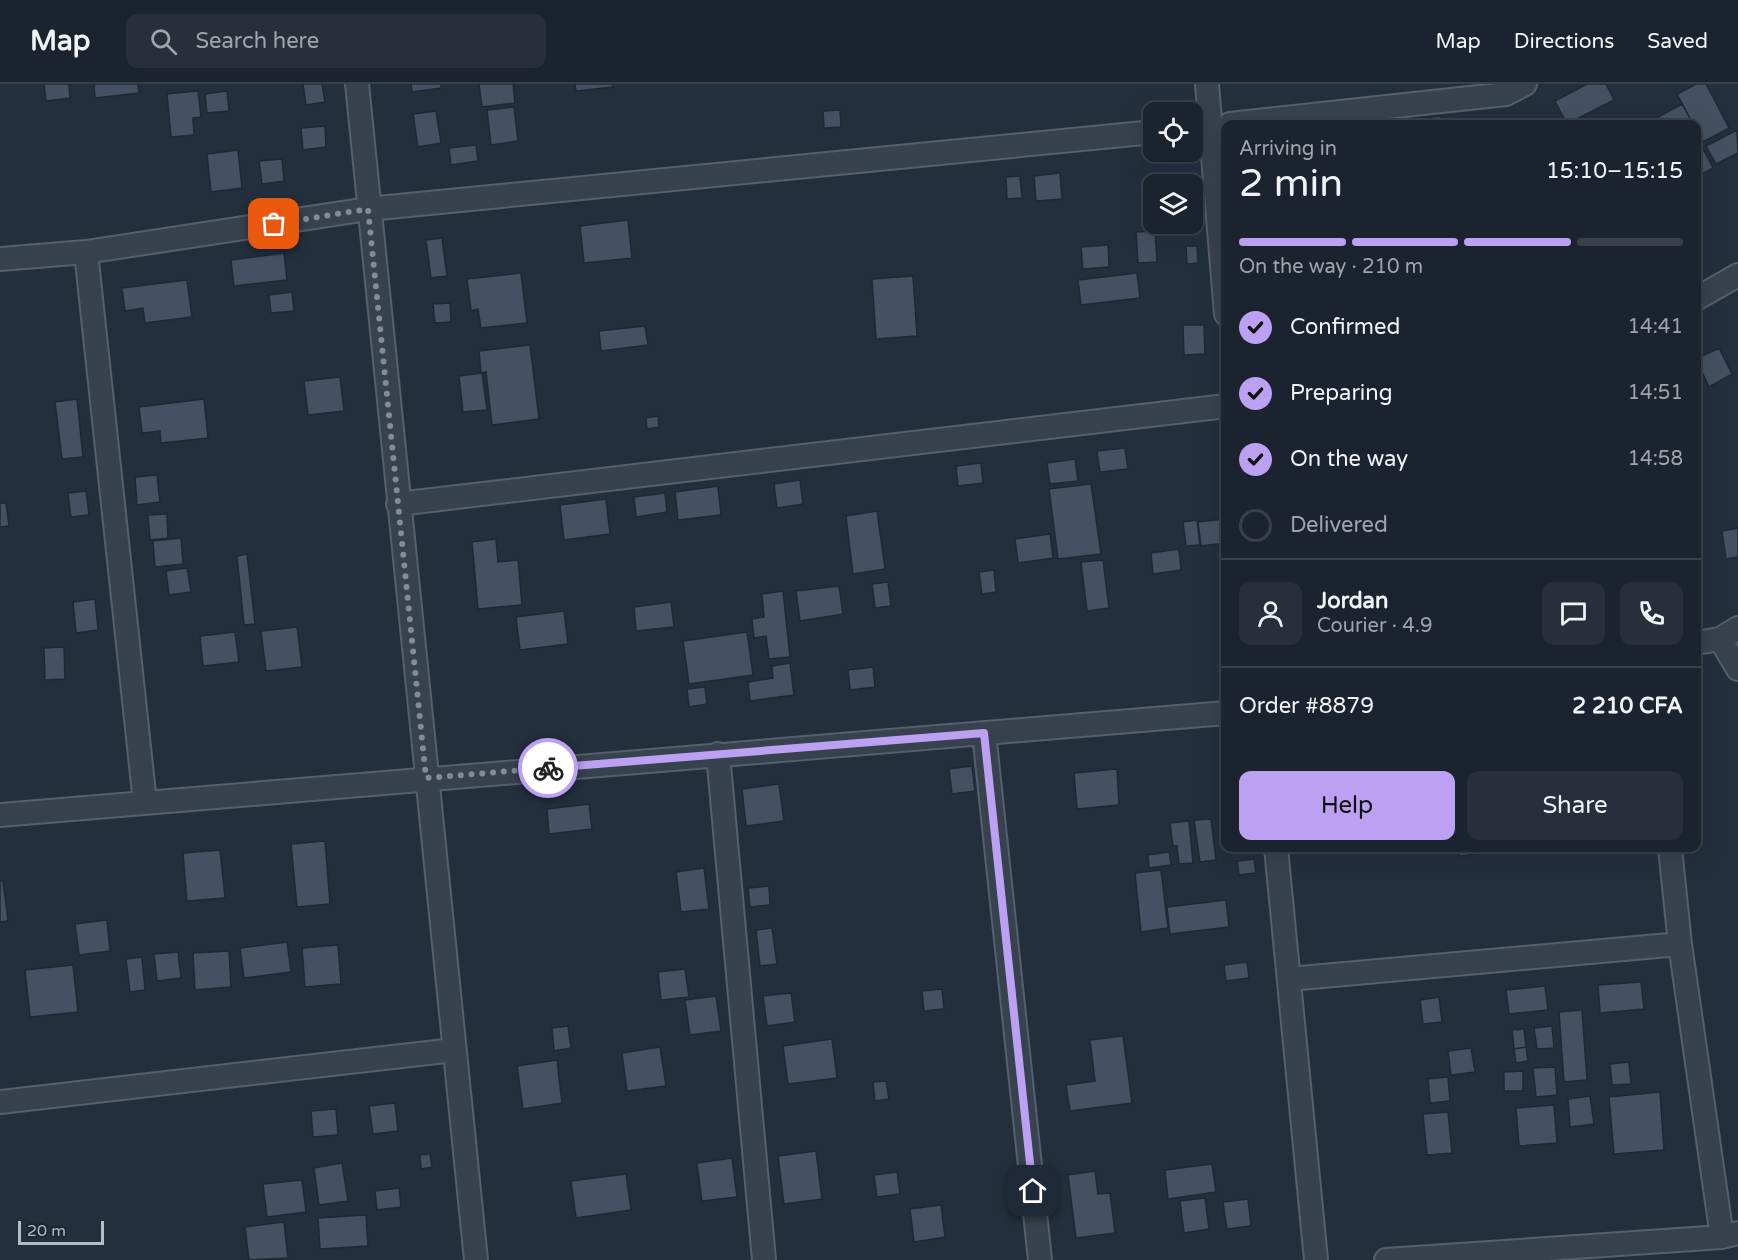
<!DOCTYPE html>
<meta charset="utf-8">
<style>
body{margin:0;font-family:"Varela Round",sans-serif;background:#282f3a;color:#f1f3f6;height:100vh;display:flex;flex-direction:column;font-size:22px;white-space:nowrap}
*{box-sizing:border-box;margin:0}
p{font-size:20px;color:#a0a4aa}
.icon{flex:none;width:33px;height:33px;fill:none;stroke:currentColor;stroke-width:2;stroke-linecap:round;stroke-linejoin:round}
.map{position:relative;flex:1;overflow:hidden}
.sheet{position:absolute;left:1221px;top:36px;width:480px;height:732px;display:flex;flex-direction:column;background:#1b232e;border-radius:12px;box-shadow:0 6px 24px #0002,0 0 0 2px #39404a}
.sheet>*{flex:none}
.controls{position:absolute;left:1143px;top:18px;display:grid;gap:12px}
.controls a{display:grid;place-items:center;width:60px;height:60px;border-radius:12px;background:#1b232e;box-shadow:0 6px 24px #0002,0 0 0 2px #39404a;font-size:30px}
.scale{position:absolute;left:18px;bottom:15px;width:86px;box-sizing:border-box;padding-left:6px;border:3px solid #b4bcc9;border-top:0;font-size:16px;line-height:21px;white-space:nowrap;color:#b4bcc9;-webkit-text-stroke:4px #1d2633;paint-order:stroke}
.pin{position:absolute;display:grid;place-items:center;width:51px;height:51px;color:#fff;margin:-26px;border-radius:12px;box-shadow:0 3px 9px #0006}
.courier{position:absolute;display:grid;place-items:center;width:60px;height:60px;margin:-30px;border:4px solid #bca0f2;border-radius:50%;background:#fff;color:#222;box-shadow:0 2px 8px #0007}
.head em{font-style:normal;font-weight:600}
.head div{display:flex;flex-direction:column-reverse}
.head{display:flex;align-items:center;justify-content:space-between;height:102px;padding:0 18px}
h1{font-size:39px;font-weight:600;line-height:45px}
.bar{display:grid;grid-template-columns:repeat(4,1fr);gap:9px 6px;align-content:center;height:72px;padding:0 18px}
.bar i{height:8px;border-radius:4px;background:#39404a}
.bar .current{background:#bca0f2}
.bar p{grid-column:span 4}
.line{display:flex;align-items:center;gap:15px;padding:0 18px;border-top:2px solid #39404a}
.line div{flex:1}
.round{display:grid;place-items:center;flex:none;width:63px;height:63px;border-radius:12px;background:#282f3a}
ol{padding:0 18px;list-style:none}
li{display:flex;align-items:center;gap:18px;height:66px}
li p{margin-inline-start:auto}
li .icon{padding:6px;border-radius:50%;background:#bca0f2;color:#111;stroke-width:4}
li:last-child{color:#a0a4aa}
li i{width:33px;height:33px;border:3px solid #39404a;border-radius:50%}
.button{display:flex;gap:12px;margin-top:auto;padding:12px 18px}
.button a{flex:1;height:69px;border-radius:12px;background:#bca0f2;color:#111;font-size:24px;font-weight:600;line-height:69px;text-align:center}
.button a+a{background:#282f3a;color:#f1f3f6}
header{display:flex;align-items:center;gap:36px;box-sizing:border-box;height:84px;padding:0 30px;background:#1b232e;border-bottom:2px solid #39404a}
header strong{font-size:28px}
nav{display:flex;gap:33px;margin-inline-start:auto;font-size:21px}
.search{width:420px;height:54px;background:#282f3a;display:flex;align-items:center;gap:15px;box-sizing:border-box;padding:0 21px;border-radius:12px;color:#a0a4aa;font-size:22px}
.map>svg:first-child{display:block}
.building{fill:#455162;stroke:#1f2835;stroke-width:1.5}
.lines{fill:none;stroke-linecap:round;stroke-linejoin:round}
.street-casing{stroke:#565f6c;stroke-width:26}
.street{stroke:#38414e;stroke-width:22}
.done{stroke:#828b98;stroke-width:6;stroke-dasharray:0 10.8}
.route{stroke:#bca0f2;stroke-width:8}
</style>
<header>
<strong>Map</strong>
<div class="search"><svg class="icon" aria-label="search" viewBox="0 0 24 24"><circle cx="10" cy="10" r="6"/><path d="M15 15l6 6"/></svg>Search here</div>
<nav><a>Map</a><a>Directions</a><a>Saved</a></nav>
</header>
<div class="map">
<svg width="1738" height="1176" viewBox="0 0 1738 1176">
<rect width="100%" height="100%" fill="#242f3e"/>
<path class="building" d="M44,0H69L70,14L46,17Z
M94,0H138L139,9L95,14Z
M303,0H322L325,18L306,21Z
M411,0H441V4L412,8Z
M479,0H513L515,19L482,23Z
M575,0H612L613,3L576,7Z
M1587,0H1606L1614,16L1567,40L1555,17Z
M1696,0H1706L1729,44L1703,58L1696,40H1693L1677,10Z
M198,7L201,33L193,34L194,51L171,53L167,10Z
M227,7L229,27L207,29L205,10Z
M1682,20L1693,40H1662L1658,33Z
M514,23L518,57L491,61L487,26Z
M840,26L841,43L824,44L823,27Z
M436,27L441,59L418,63L413,30Z
M1441,32L1442,40H1405L1404,36Z
M325,42L326,63L303,66L301,44Z
M1737,46L1738,69L1716,80L1706,62Z
M476,61L478,77L451,81L449,64Z
M1702,63L1713,84L1696,93V66Z
M238,66L242,104L211,108L207,70Z
M282,75L284,97L262,100L259,77Z
M1060,89L1062,115L1036,117L1034,92Z
M1020,92L1022,114L1007,115L1006,93Z
M1145,128H1154V140H1175V146L1145,147Z
M628,136L632,174L584,179L580,142Z
M1155,147L1157,178L1138,179L1136,148Z
M442,154L447,192L431,194L426,156Z
M1108,161L1109,183L1083,185L1081,163Z
M1186,162H1197L1198,179L1187,180Z
M284,169L287,196L234,202L231,176Z
M521,189L527,239L481,244L478,225L471,227L467,195Z
M1137,189L1140,214L1081,221L1078,196Z
M913,192L917,252L876,255L872,195Z
M187,196L192,233L145,239L143,224L125,227L122,204Z
M292,208L294,227L271,229L269,211Z
M450,219L451,238L435,239L433,220Z
M1183,241H1204L1205,270L1184,271Z
M645,242L648,261L601,267L599,247Z
M530,261L539,335L492,341L486,288L481,289L479,267Z
M1719,264L1732,290L1709,303L1696,275Z
M482,289L487,326L463,328L459,292Z
M340,293L344,327L308,331L304,297Z
M77,315L83,373L62,375L55,318Z
M204,315L208,354L161,359L160,347L142,349L139,323Z
M658,332L659,343L647,345L646,334Z
M1125,364L1128,385L1100,388L1097,367Z
M1075,375L1078,397L1050,400L1047,379Z
M981,379L983,399L958,402L956,382Z
M157,391L160,418L137,421L135,393Z
M800,396L803,420L777,424L774,400Z
M1091,400L1101,470L1058,475L1049,405Z
M718,402L721,431L678,436L675,408Z
M86,407L89,431L71,433L68,409Z
M665,409L667,428L636,433L634,413Z
M606,415L610,450L564,456L560,421Z
M0,419H6L9,442L0,443Z
M877,427L885,485L853,490L846,432Z
M167,430L168,454L150,456L148,431Z
M1224,435L1226,459L1201,462L1198,438Z
M1197,436L1200,461L1186,462L1183,438Z
M1738,444V473L1726,475L1722,447Z
M1050,450L1053,474L1018,479L1015,455Z
M181,454L183,480L155,483L153,457Z
M496,455L498,478L518,476L522,521L478,525L472,458Z
M1179,465L1181,486L1153,490L1151,469Z
M247,470L255,540L244,541L237,472Z
M1103,476L1109,524L1087,527L1081,478Z
M187,484L191,508L169,511L166,487Z
M994,486L996,508L982,510L979,488Z
M888,498L891,522L875,524L872,500Z
M839,502L843,530L800,537L796,507Z
M783,507L790,573L769,575L766,552L754,554L752,535L764,533L762,510Z
M95,515L98,546L76,549L73,518Z
M671,518L674,543L636,547L634,523Z
M564,527L568,560L520,566L516,533Z
M297,543L302,583L266,587L261,547Z
M235,548L239,578L203,582L200,552Z
M747,548L753,591L689,600L683,557Z
M64,563L65,595L45,596L44,564Z
M790,579L794,611L750,617L748,598L773,594L772,582Z
M873,583L875,603L850,606L848,586Z
M705,603L707,620L689,623L687,605Z
M972,682L975,707L952,710L949,685Z
M1117,685L1119,721L1077,725L1074,689Z
M779,700L784,737L746,742L742,705Z
M589,720L592,745L549,750L547,725Z
M1211,735L1216,776L1200,778L1194,736Z
M1189,737L1193,779L1179,780L1177,762H1173L1170,739Z
M325,757L330,820L297,823L291,760Z
M1458,764H1493V768L1459,772Z
M220,766L225,814L187,817L183,769Z
M1169,768L1171,781L1149,784L1148,771Z
M1254,775L1256,789L1239,791L1237,777Z
M704,784L709,825L681,828L676,788Z
M1161,786L1168,844L1141,848L1135,789Z
M0,797H3L8,837L0,838Z
M769,802L770,821L750,823L748,804Z
M1226,816L1229,843L1170,850L1167,823Z
M107,836L110,867L79,871L75,840Z
M772,844L777,880L760,882L756,846Z
M287,858L291,888L244,894L240,864Z
M338,861L341,900L305,903L302,864Z
M229,867L231,903L195,906L193,869Z
M178,868L181,894L157,897L154,870Z
M142,873L145,906L130,908L126,875Z
M1247,878L1249,894L1226,897L1224,881Z
M73,881L78,928L30,933L25,886Z
M685,885L689,913L661,916L658,888Z
M1641,898L1644,925L1600,929L1598,901Z
M1545,902L1548,926L1509,930L1506,906Z
M942,905L944,925L924,927L922,907Z
M791,909L795,938L767,942L763,912Z
M716,912L721,947L690,951L685,916Z
M1439,913L1442,938L1423,940L1420,916Z
M1582,926L1587,996L1564,998L1559,928Z
M568,942L571,964L554,967L552,944Z
M1552,942L1554,964L1537,965L1534,944Z
M1524,945L1526,963L1514,965L1512,946Z
M1123,952L1132,1019L1070,1027L1066,1001L1095,997L1090,956Z
M832,955L837,994L788,1000L783,962Z
M660,963L666,1002L627,1007L622,969Z
M1526,963L1528,977L1516,979L1514,965Z
M1471,964L1475,988L1451,991L1448,967Z
M557,976L562,1019L523,1025L517,982Z
M1629,978L1631,1000L1612,1001L1610,980Z
M1555,983L1557,1011L1536,1013L1533,984Z
M1523,987V1007H1504V988Z
M1448,993L1450,1017L1430,1019L1428,995Z
M886,997L889,1015L875,1017L873,998Z
M1660,1008L1664,1066L1614,1070L1609,1013Z
M1590,1012L1594,1040L1570,1043L1568,1015Z
M395,1019L398,1047L373,1050L369,1022Z
M1554,1021L1557,1059L1519,1062L1516,1024Z
M336,1025L338,1051L313,1053L311,1027Z
M1448,1028L1452,1069L1427,1071L1423,1030Z
M816,1067L822,1115L784,1120L778,1072Z
M430,1070L432,1083L421,1085L420,1071Z
M732,1074L737,1113L702,1117L697,1079Z
M342,1079L348,1117L319,1121L314,1084Z
M1212,1080L1216,1108L1168,1115L1165,1086Z
M1095,1087L1098,1110L1110,1109L1115,1149L1076,1154L1068,1091Z
M897,1088L900,1110L877,1113L874,1091Z
M626,1090L631,1126L576,1134L571,1097Z
M302,1096L306,1128L267,1133L263,1100Z
M399,1104L401,1123L377,1126L375,1107Z
M1205,1114L1209,1145L1184,1149L1180,1117Z
M1248,1115L1251,1142L1227,1145L1223,1118Z
M941,1121L945,1153L914,1158L910,1125Z
M366,1131L368,1162L320,1165L318,1134Z
M284,1138L288,1174L249,1176L245,1143Z"/>
<g class="lines">
<g class="street-casing">
<path id="street" d="M357,0L476,1176
M1207,0L1226,230
M1230,40L1506,10L1525,0
M86,168L145,719
M0,175L86,168L368,125L1154,48
M1696,215L1738,191
M398,420L1226,322
M1720,555L1738,585
M1696,559L1720,555L1738,544
M984,649L1040,1176
M718,670L764,1176
M0,731L1226,629
M1276,764L1316,1176
M1670,764L1680,860L1722,1153
M1289,895L1680,860
M0,1018L454,966
M1386,1176L1722,1153L1738,1149"/>
</g>
<use href="#street" class="street"/>
</g>
<g class="lines">
<path class="done" d="M274,140L368,125L426,694L548,684"/>
<path class="route" d="M548,684L984,649L1033,1107"/>
</g>
</svg>
<div class="controls">
<a><svg class="icon" aria-label="locate" viewBox="0 0 24 24"><circle cx="12" cy="12" r="6"/><path d="M12 2v4M12 18v4M2 12h4M18 12h4"/></svg></a>
<a><svg class="icon" aria-label="layers" viewBox="0 0 24 24"><path d="M12 4l9 5-9 5-9-5zM3 14l9 5 9-5"/></svg></a>
</div>
<div class="scale">20 m</div>
<div class="pin" style="left:274px;top:140px;background:#ea580c"><svg class="icon" aria-label="bag" viewBox="0 0 24 24"><path d="M5 8h14l-1 12H6zM9 8a3 3 0 0 1 6 0"/></svg></div>
<div class="pin" style="left:1033px;top:1107px;background:#1f2937"><svg class="icon" aria-label="home" viewBox="0 0 24 24"><path d="M3 11l9-7 9 7M6 9v11h12V9"/></svg></div>
<div class="courier" style="left:548px;top:684px"><svg class="icon" aria-label="bike" viewBox="0 0 24 24"><circle cx="6" cy="16" r="4"/><circle cx="18" cy="16" r="4"/><path d="M6 16l4-8h5l3 8M10 8l3 8H6M13 5h3"/></svg></div>
<section class="sheet">
<div class="head"><div><h1>2 min</h1><p>Arriving in</p></div><em>15:10–15:15</em></div>
<div class="bar"><i class="current"></i><i class="current"></i><i class="current"></i><i></i><p>On the way · 210 m</p></div>
<ol>
<li><svg class="icon" aria-label="check" viewBox="0 0 24 24"><path d="M5 12l5 5 9-10"/></svg>Confirmed<p>14:41</p></li>
<li><svg class="icon" aria-label="check" viewBox="0 0 24 24"><path d="M5 12l5 5 9-10"/></svg>Preparing<p>14:51</p></li>
<li><svg class="icon" aria-label="check" viewBox="0 0 24 24"><path d="M5 12l5 5 9-10"/></svg>On the way<p>14:58</p></li>
<li><i></i>Delivered</li>
</ol>
<div class="line" style="height:108px"><a class="round"><svg class="icon" aria-label="person" viewBox="0 0 24 24"><circle cx="12" cy="8" r="4"/><path d="M4 21q1-7 8-7t8 7"/></svg></a><div><b>Jordan</b><p>Courier · 4.9</p></div><a class="round"><svg class="icon" aria-label="chat" viewBox="0 0 24 24"><path d="M4 5h16v11H9l-5 4z"/></svg></a><a class="round"><svg class="icon" aria-label="phone" viewBox="0 0 24 24"><path d="M5 4h4l2 5-3 2q2 4 5 5l2-3 5 2v4C11 20 4 13 5 4z"/></svg></a></div>
<div class="line" style="height:78px"><div>Order #8879</div><b>2 210 CFA</b></div>
<div class="button"><a>Help</a><a>Share</a></div>
</section>
</div>
